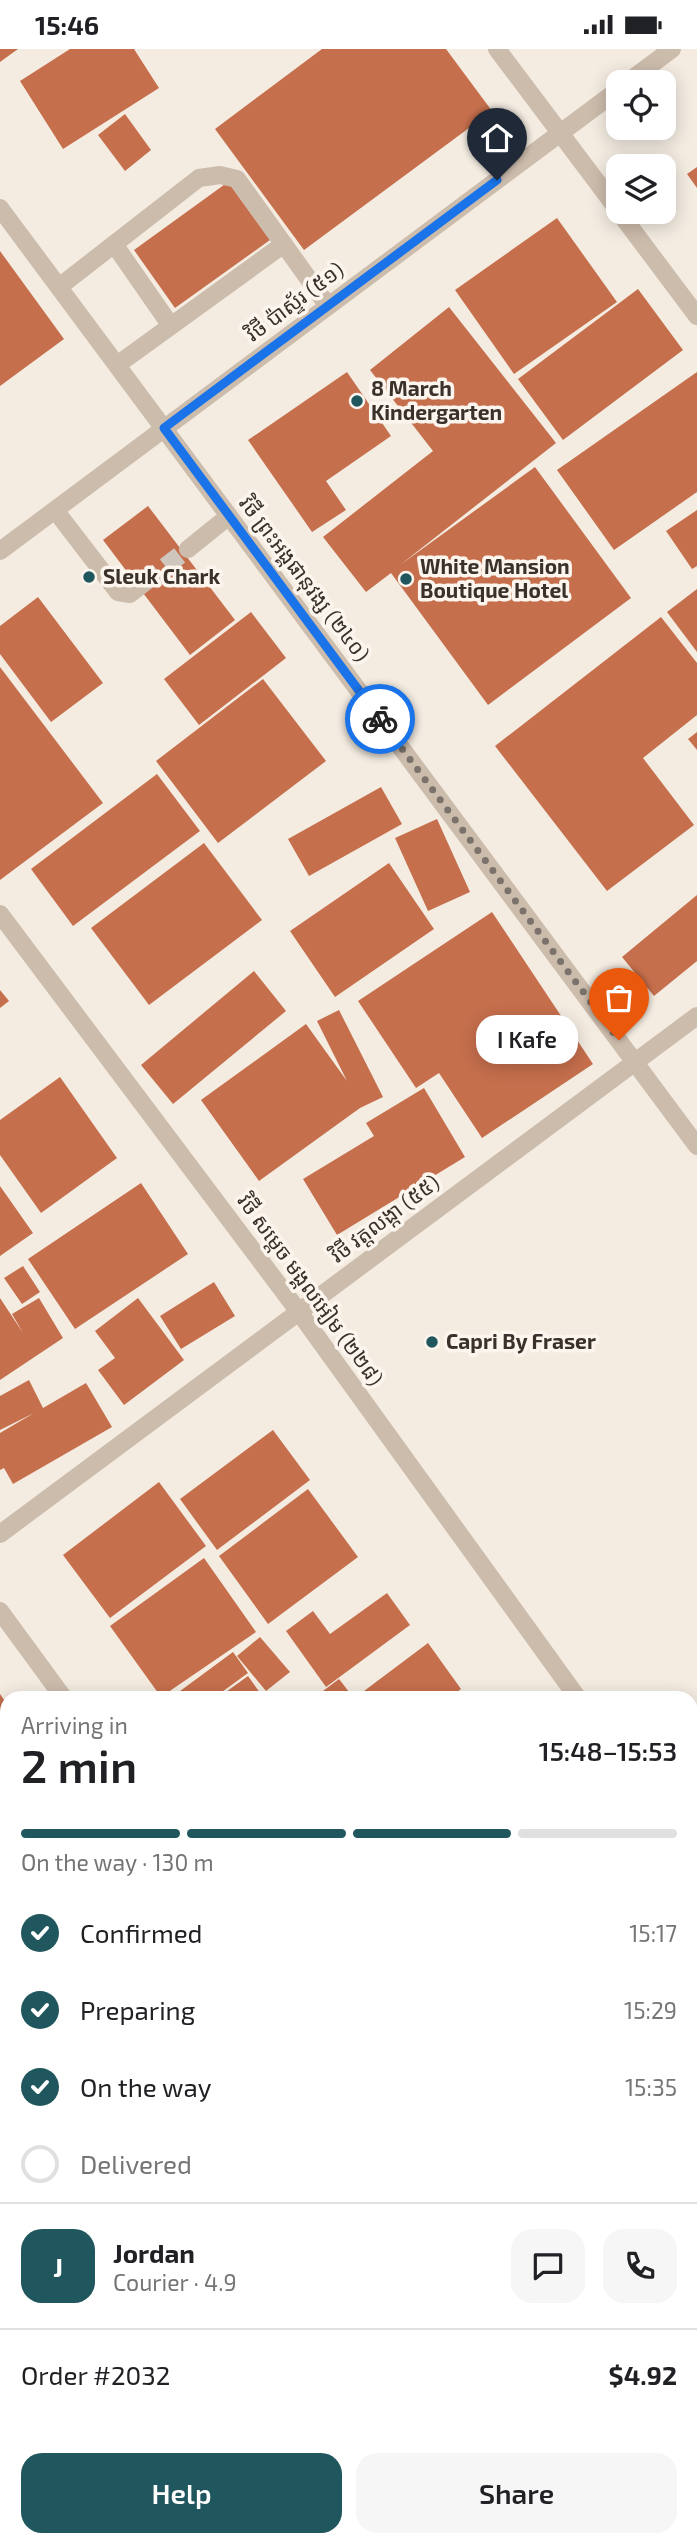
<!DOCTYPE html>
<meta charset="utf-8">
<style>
body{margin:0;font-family:"Exo 2","Noto Sans Khmer",sans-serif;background:#f6f6f6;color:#202124;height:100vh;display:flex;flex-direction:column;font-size:26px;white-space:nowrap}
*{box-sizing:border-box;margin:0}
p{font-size:23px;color:#757577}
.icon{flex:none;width:38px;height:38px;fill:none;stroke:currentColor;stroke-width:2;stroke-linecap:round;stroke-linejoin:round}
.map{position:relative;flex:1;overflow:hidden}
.drawer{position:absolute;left:0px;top:1642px;width:698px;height:856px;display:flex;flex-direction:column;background:#fff;border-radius:21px 21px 0 0;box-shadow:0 4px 18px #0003}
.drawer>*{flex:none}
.tools{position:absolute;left:606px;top:21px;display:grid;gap:14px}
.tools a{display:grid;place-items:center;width:70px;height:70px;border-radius:14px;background:#fff;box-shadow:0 4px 18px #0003;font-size:35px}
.pin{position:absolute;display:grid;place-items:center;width:60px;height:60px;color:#fff;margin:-72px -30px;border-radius:50% 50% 50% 0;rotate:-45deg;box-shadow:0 0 7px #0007}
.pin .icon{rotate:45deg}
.courier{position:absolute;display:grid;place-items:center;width:70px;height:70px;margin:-35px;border:5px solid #1a73e8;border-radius:50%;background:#fff;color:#222;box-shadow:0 2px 9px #0007}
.bubble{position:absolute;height:49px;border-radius:21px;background:#fff;box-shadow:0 4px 18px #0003;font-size:23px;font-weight:600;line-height:49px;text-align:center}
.head em{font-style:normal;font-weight:600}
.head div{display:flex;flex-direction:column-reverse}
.head{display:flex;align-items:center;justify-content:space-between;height:119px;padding:0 21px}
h1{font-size:46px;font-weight:600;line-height:52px}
.bar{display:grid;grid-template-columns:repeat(4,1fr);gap:10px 7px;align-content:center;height:84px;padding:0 21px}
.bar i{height:9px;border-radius:5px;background:#e0e0e0}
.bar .current{background:#20565d}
.bar p{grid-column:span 4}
.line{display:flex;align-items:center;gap:18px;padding:0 21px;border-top:2px solid #e0e0e0}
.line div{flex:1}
.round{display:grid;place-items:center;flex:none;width:74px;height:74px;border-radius:21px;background:#f6f6f6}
ol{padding:0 21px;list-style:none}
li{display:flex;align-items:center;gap:21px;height:77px}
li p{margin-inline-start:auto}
li .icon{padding:7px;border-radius:50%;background:#20565d;color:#fff;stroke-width:4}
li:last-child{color:#757577}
li i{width:38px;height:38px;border:4px solid #e0e0e0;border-radius:50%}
.button{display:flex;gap:14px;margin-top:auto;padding:14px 21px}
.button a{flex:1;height:80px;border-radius:21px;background:#20565d;color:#fff;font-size:28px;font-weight:600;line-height:80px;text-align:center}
.button a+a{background:#f6f6f6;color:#202124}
.status{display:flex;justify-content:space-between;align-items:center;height:49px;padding:0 35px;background:#fff;direction:ltr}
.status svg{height:19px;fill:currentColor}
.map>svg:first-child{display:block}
.building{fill:#c66f4d}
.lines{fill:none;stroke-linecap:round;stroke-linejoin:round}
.minor-tunnel{stroke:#cfc7bd;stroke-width:18;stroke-dasharray:18 9;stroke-linecap:butt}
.minor{stroke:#ccbcac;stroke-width:18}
.done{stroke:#7b726b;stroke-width:7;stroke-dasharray:0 12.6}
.route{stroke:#1a73e8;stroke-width:9}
.poi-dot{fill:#20565d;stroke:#fbf5ee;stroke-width:2.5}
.labels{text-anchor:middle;stroke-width:7;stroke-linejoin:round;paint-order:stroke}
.street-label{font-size:21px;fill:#3a312b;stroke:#fbf5ee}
.poi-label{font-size:21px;font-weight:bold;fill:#3a312b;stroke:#fbf5ee;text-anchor:start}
</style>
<div class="status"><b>15:46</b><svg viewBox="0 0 49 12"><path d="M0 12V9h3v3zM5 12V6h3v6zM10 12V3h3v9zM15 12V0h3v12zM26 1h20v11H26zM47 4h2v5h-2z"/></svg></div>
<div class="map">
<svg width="697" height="2496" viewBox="0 0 697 2496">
<rect width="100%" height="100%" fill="#f4ece1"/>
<path class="building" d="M0,0H18L0,13Z
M70,0H134L159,39L63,100L20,32Z
M322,0H446L492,62L304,201L215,80Z
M125,65L151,101L125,122L98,86Z
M697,118V139L687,125Z
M228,133L270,191L175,259L134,201Z
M557,169L617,253L514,325L455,241Z
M0,202L64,290L0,337Z
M638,240L683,301L563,391L518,330Z
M449,258L556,394L400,516L535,418L631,549L488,656L391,524L366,543L323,488L433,402L370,321Z
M347,323L391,387L326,432L346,461L312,483L248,391Z
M697,323V443L614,501L557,421Z
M148,457L235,571L190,606L103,491Z
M697,461V517L692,520L666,482Z
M697,540V603L667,563Z
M38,548L103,634L51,673L0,605V577Z
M251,563L286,609L199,676L164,630Z
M661,568L697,614V666L643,709L694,776L607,842L495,697Z
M0,618L103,754L0,831Z
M263,630L326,712L218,794L156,712Z
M697,683V701L688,690Z
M157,725L200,782L73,877L31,820Z
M381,738L402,775L309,827L288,790Z
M437,770L470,843L428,862L395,789Z
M204,794L262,871L149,956L91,879Z
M389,814L434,880L335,948L290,882Z
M697,846V912L654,947L622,908Z
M492,863L593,1015L482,1089L439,1024L416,1039L358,952Z
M254,922L286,962L173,1055L141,1016Z
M0,941L9,952L0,959Z
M339,961L383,1048L360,1059L259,1132L201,1051L306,975L347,1032L317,972Z
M60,1028L117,1109L41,1164L0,1106V1071Z
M424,1039L465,1108L337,1186L303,1130L374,1087L366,1074Z
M141,1134L188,1205L75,1280L28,1210Z
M0,1137L33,1184L0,1207Z
M23,1217L40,1243L22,1255L4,1229Z
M214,1233L235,1267L181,1300L160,1267Z
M0,1249L23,1284L12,1265L39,1249L63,1289L0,1331Z
M138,1249L184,1311L124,1356L98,1321L115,1309L95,1282Z
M29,1331L43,1359L86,1334L112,1378L13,1435L4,1419L0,1421V1384L34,1364L0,1381V1347Z
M273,1381L310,1431L217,1501L180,1450Z
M159,1433L206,1497L110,1569L63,1506Z
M308,1440L358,1508L268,1575L219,1507Z
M204,1509L256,1583L161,1648L110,1577Z
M387,1544L410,1576L326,1638L286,1582L313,1562L330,1585Z
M260,1588L290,1623L266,1642L237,1607Z
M428,1594L461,1640L450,1648H369L364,1642Z
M233,1603L248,1624L215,1648H172Z
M248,1627L263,1648H219Z
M339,1630L353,1648H315Z
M0,1645L7,1655V1685L0,1690Z
M0,1746L7,1756V1796L0,1801Z
M7,1878V1931L0,1935V1882Z
M691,1919L697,1927V1987L691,1991Z
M0,2001L7,2011V2024L0,2029Z
M0,2045L7,2055V2259L0,2264Z
M149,2490H483L473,2496H152Z
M546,2490H595L598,2496H535Z"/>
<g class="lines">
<path class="minor-tunnel" d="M144,534L188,500"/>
<path class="minor" d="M497,0L618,161
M628,33L672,0
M0,159L697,1097
M619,163L697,267
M114,195L171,277
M59,238L199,129L220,126L237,130L328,257
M117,316L284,195
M55,461L118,543L130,545L144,534
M188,500L229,467
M0,502L618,41
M0,865L299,1263L577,1648
M0,1485L697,967
M0,1562L63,1648
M691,1808L697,1816
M691,2088L697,2084
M0,2478L7,2474
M0,2490L3,2496
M630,2490L634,2496"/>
</g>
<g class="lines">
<path class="done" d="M380,670L619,991"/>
<path class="route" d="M380,670L164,379L497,131"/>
</g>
<g class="poi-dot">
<circle cx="357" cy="352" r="7"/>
<circle cx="89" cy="528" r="7"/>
<circle cx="406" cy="530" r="7"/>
<circle cx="432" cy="1293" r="7"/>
</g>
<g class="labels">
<g class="street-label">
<text transform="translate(295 253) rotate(-37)" y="7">វិថី ប៉ាស្ទ័រ (៥១)</text>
<text transform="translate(304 530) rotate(53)" y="7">វិថី ព្រះអង្គផានុវង្ស (២៤០)</text>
<text transform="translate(385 1170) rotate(-37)" y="7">វិថី វត្តលង្កា (៥៥)</text>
<text transform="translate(310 1241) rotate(54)" y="7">វិថី សម្តេច មង្គលអៀម (២២៨)</text>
</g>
<g class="poi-label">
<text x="371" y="347">8 March<tspan x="371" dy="24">Kindergarten</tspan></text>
<text x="420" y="525">White Mansion<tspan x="420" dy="24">Boutique Hotel</tspan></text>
<text x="103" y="535">Sleuk Chark</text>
<text x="446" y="1300">Capri By Fraser</text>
</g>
</g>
</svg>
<div class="tools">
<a><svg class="icon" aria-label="locate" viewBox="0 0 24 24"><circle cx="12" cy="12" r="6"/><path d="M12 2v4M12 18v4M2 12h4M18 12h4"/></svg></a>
<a><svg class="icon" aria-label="layers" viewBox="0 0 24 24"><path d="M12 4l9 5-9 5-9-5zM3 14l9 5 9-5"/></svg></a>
</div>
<div class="pin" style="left:619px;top:991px;background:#ea580c"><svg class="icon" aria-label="bag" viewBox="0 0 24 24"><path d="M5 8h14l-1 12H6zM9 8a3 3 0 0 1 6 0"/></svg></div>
<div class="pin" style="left:497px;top:131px;background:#1f2937"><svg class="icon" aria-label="home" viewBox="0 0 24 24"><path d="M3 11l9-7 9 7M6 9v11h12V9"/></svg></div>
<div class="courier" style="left:380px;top:670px"><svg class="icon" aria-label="bike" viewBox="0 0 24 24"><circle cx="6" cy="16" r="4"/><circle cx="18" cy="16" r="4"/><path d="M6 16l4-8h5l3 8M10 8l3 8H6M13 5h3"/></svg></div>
<div class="bubble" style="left:476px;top:966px;width:102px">I Kafe</div>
<section class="drawer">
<div class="head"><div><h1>2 min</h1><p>Arriving in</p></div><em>15:48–15:53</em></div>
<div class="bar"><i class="current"></i><i class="current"></i><i class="current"></i><i></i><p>On the way · 130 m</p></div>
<ol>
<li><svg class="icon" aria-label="check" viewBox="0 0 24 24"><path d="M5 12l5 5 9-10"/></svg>Confirmed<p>15:17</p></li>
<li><svg class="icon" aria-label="check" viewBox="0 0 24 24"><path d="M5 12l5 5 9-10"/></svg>Preparing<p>15:29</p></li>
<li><svg class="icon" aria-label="check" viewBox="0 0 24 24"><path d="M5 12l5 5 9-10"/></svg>On the way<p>15:35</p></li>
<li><i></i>Delivered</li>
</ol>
<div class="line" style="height:126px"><b class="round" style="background:#20565d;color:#fff">J</b><div><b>Jordan</b><p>Courier · 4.9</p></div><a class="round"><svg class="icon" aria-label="chat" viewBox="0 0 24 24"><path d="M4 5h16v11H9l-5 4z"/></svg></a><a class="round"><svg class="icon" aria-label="phone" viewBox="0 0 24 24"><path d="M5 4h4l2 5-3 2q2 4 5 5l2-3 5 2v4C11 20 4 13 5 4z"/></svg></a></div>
<div class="line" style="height:91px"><div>Order #2032</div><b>$4.92</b></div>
<div class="button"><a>Help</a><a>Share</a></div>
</section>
</div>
